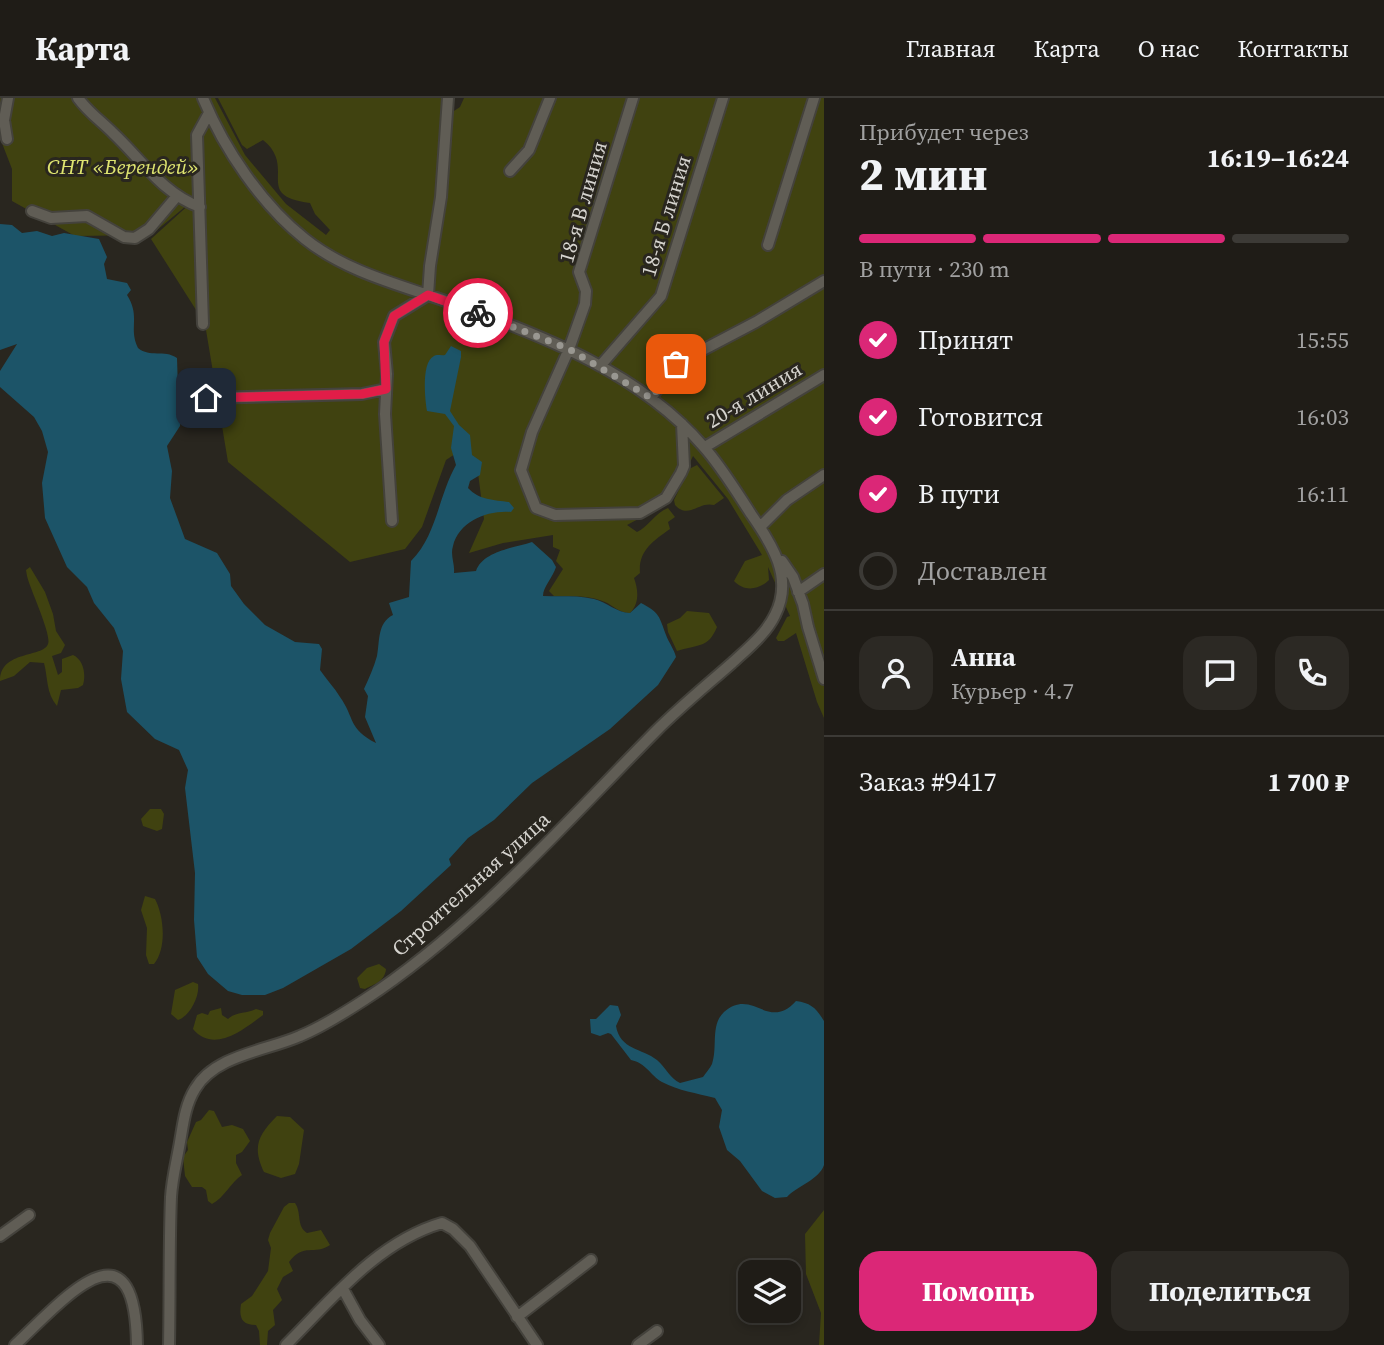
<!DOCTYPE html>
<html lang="ru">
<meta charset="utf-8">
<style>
body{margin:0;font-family:"Source Serif 4",serif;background:#2c2924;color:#f1f3f6;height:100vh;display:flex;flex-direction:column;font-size:26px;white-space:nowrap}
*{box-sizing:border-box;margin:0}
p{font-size:23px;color:#a1a1a1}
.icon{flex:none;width:38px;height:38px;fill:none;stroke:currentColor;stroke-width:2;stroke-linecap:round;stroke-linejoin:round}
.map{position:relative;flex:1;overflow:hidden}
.drawer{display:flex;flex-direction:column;background:#1f1c17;width:560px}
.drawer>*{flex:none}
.buttons{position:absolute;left:738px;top:1162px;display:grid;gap:14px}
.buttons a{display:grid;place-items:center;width:63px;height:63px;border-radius:14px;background:#1f1c17;box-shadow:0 4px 10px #0003,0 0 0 2px #3c3a36;font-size:35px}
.pin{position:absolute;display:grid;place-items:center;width:60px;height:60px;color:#fff;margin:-30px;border-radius:14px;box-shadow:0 4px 10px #0006}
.courier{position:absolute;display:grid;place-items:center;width:70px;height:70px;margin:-35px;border:5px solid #e11d48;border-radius:50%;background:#fff;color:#222;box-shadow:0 2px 9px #0007}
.summary em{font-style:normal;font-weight:700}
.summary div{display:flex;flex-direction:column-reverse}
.summary{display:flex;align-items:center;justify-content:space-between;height:119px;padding:0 35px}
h1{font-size:46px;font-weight:700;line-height:52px}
.bar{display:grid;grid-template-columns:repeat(4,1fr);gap:10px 7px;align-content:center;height:84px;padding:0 35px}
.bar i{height:9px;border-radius:5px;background:#3c3a36}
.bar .current{background:#db2777}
.bar p{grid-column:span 4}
.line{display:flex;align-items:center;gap:18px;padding:0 35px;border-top:2px solid #3c3a36}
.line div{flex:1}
.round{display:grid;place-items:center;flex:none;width:74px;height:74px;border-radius:21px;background:#2c2924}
ol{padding:0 35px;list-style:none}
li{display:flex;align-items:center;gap:21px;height:77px}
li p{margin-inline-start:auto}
li .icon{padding:7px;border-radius:50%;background:#db2777;color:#fff;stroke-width:4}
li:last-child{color:#a1a1a1}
li i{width:38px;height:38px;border:4px solid #3c3a36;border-radius:50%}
.action{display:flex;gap:14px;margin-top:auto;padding:14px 35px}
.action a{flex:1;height:80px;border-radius:21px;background:#db2777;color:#fff;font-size:28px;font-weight:700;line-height:80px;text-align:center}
.action a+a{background:#2c2924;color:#f1f3f6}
header{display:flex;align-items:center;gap:42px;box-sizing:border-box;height:98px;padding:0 35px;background:#1f1c17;border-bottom:2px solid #3c3a36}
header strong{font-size:33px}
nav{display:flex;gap:38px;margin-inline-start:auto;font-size:24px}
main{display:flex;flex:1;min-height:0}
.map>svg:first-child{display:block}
.green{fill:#404210}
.water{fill:#1c5468}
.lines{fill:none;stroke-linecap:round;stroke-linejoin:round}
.minor-casing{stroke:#44423c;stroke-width:14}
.minor{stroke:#605d55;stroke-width:10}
.done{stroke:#999791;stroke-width:7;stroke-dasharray:0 12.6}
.route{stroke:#e11d48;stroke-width:9}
.labels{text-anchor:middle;stroke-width:6;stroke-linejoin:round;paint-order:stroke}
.park-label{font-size:21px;font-style:italic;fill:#dfe570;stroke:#29261f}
.street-label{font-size:21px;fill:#d6d4cf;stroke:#29261f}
</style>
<header>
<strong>Карта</strong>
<nav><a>Главная</a><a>Карта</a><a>О нас</a><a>Контакты</a></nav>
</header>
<main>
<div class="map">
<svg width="824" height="1247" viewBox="0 0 824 1247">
<rect width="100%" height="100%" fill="#29261f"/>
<path class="green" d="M0,0H215L245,57L286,106L326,137L330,132L315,116L310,105C252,98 298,70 263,42L247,51L242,47L218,0H442L443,10L440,22L460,9L464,0H824V620L817,604L796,535L784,543H778L776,540L787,519L790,518L768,469L769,482C759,492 744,494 734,483L745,463L762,457L728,401L693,358L672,403L627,427L637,434C647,430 655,415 668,410L675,419L668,424L670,431C653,443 638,453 640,475L634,480C638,491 640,505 630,515C619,515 614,508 605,504C589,497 571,498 554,498L549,493L563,471L556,463L560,452L553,449V437L503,445L469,455L484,421L478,375L467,348L446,362L422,429L405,451L350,464L228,364L205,226L151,141L203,94L151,137L75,138L12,103V71L0,40Z
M697,367L724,400L714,407C698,403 689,422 675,407L674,402L689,371Z
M30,469L45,494L53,516L56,533L65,547L61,555L52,558L58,577L62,574V561L73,557C84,562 86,577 83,587L78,590L61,592L57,608C46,595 48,580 44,565L30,564L14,578L0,583C0,552 43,560 48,546C52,537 30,491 27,478L26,472Z
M687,513L709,515L717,529C708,550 700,546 677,553L668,534L667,526L680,520Z
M150,711H161L164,716L162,731L157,733L143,728L141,721Z
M145,798L155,801C164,818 167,850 154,866H149L146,857L147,830L141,812Z
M379,866L386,871C385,883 375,886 365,891L360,890L357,880L367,870Z
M193,884L198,886C200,898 190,918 178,922L171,916L175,892Z
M221,910L222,917L228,921C237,913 246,916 256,911L263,913V917C244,931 214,956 193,931L197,917L202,915L208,917L210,913Z
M209,1012L214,1013L222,1029L232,1027L243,1031L250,1043L242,1054L236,1057V1065L242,1077C231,1084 224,1100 212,1106L208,1103L206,1092L202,1089H192L185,1078L183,1059L188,1052L187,1044L196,1024L201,1022Z
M277,1018L290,1019L304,1032L299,1066L295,1076L281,1080L264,1074C252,1049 258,1037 277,1018Z
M289,1105H295C302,1115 296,1128 307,1135L321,1132L330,1147C314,1158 304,1144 289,1164L293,1173L283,1179L277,1191L282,1202L273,1212L275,1227L268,1233L267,1247H260L259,1233L256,1227C241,1227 239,1219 241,1206L252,1198L268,1173L271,1150L268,1142L270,1135L284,1109Z
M824,1112V1247H819L821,1215L806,1176L805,1136Z"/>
<path class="water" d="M0,126L12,127L22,135L37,133L52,138L64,135L99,141L107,159L104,166L107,181L127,185L131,192L127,197C141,219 128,230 138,250C150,260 164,251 177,260L178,291L183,298L180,328L167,348L172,373L170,400L185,441L217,455L230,476L231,488L244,506L265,527L295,544L319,546L322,551L320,572C326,581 334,589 340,599C355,620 348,631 376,645L365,619L368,598L364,591C369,580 374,569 377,558C380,543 377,525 393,517L389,505L409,499L411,463C437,437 438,399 456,367L451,350L454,328L445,316L427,313C425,302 421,264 434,258C437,256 441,258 445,257L451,248L461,253V259L450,313L459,327L470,337L472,357L482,364L480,377L470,383L468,390C479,402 494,402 509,404L514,410L511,414C488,412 459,423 453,448C450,457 455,466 454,475L476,473C483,453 514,450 532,444L552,462L556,469C553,479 543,489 543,498C560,499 577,497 594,501C607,504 617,515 630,515L641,505C660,515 659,518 666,537C669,545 674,551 676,559L658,587L610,631L532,685L494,722L468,740L449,761L451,767L401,813L351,851L283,890L265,897H242L228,893L208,876L197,859L194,822L195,775L185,690L188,672L179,652L155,641L127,614L121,581L123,553L114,530L94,505L87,489L67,469L45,420L42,385L48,354L42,333L34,319L0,289V273L17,246L0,252Z
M796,903C811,905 816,910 824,923V1067C819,1082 797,1088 787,1099L775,1100L762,1093L740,1063L727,1052L719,1029L722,1012L715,1000C696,995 679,993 662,984C650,977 646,965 631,962L611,936L608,935L600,938L591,935L590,921H596L610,907L618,908L621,917L616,928C620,952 642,950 657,962C666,970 670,980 680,985L703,979C706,975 710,970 712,966C718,949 710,927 724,914C753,889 768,934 796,903Z"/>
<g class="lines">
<g class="minor-casing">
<path id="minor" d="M78,0C88,14 101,23 113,35C141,61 163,96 200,109
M633,0L579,174L586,193L585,206L569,251L532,334L521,372L536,410L555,417L640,415L666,400L681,375L684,368L682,326
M7,41L4,22L8,0
M510,73L529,52L550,0
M32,113L51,120L87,118L124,139L135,140L149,131L177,98
M768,147L814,0
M203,226L197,37L209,15
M600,268L661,198L723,0
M206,300L362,296L386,291
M651,300L676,266L756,224L824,183
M705,349L824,277
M392,423L385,316L387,276L384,244L394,218L428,197L430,168L441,99L448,0
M760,429L787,402L824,377
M782,463L793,479L803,506L808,529L824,581
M798,494L824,476
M0,1138L29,1117
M343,1191L360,1222L379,1247
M517,1219L591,1162
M15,1247C64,1201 135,1117 137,1247
M169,1247C170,1198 169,1148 171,1099C172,1081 177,1062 180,1044C183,1027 185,1007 195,991C215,957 266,953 300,938C322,929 344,915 364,902C473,831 565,725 656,633C680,609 707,587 732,565C747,551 766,536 775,517C794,480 772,446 751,416C736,393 721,368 703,348C641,276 544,238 457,207C405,188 349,176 305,141C262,107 224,51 203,0
M286,1247C332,1201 377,1144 442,1125L453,1131L470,1148L537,1247
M638,1247L657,1233"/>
</g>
<use href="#minor" class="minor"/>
</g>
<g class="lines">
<path class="done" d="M478,215L569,251L651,300L676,266"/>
<path class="route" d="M206,300L362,296L386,291L384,244L394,218L428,197L478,215"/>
</g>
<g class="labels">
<g class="park-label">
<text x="123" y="76">СНТ «Берендей»</text>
</g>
<g class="street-label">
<text transform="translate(583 104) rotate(-74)" y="7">18-я В линия</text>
<text transform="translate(666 118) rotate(-73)" y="7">18-я Б линия</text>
<text transform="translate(754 297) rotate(-31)" y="7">20-я линия</text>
<text transform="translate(471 786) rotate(-42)" y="7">Строительная улица</text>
</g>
</g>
</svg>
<div class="buttons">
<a><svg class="icon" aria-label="layers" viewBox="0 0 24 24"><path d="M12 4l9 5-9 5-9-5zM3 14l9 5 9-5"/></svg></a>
</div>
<div class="pin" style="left:676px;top:266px;background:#ea580c"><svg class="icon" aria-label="bag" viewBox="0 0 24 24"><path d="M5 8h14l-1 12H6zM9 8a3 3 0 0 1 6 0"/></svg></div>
<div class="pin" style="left:206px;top:300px;background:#1f2937"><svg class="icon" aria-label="home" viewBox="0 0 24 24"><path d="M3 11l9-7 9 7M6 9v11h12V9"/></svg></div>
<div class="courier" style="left:478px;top:215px"><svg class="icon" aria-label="bike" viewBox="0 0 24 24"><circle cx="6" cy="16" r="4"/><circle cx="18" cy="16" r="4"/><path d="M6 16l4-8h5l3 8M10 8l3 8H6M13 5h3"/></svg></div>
</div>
<section class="drawer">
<div class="summary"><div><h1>2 мин</h1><p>Прибудет через</p></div><em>16:19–16:24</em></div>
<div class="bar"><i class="current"></i><i class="current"></i><i class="current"></i><i></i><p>В пути · 230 m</p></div>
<ol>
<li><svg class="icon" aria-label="check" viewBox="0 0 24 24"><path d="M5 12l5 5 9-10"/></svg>Принят<p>15:55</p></li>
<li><svg class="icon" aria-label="check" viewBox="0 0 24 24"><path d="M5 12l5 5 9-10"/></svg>Готовится<p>16:03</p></li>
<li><svg class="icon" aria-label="check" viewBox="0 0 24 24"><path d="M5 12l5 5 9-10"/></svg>В пути<p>16:11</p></li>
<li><i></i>Доставлен</li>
</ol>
<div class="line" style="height:126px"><a class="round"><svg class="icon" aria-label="person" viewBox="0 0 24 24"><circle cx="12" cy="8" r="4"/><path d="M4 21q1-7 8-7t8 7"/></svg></a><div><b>Анна</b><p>Курьер · 4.7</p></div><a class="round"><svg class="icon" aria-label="chat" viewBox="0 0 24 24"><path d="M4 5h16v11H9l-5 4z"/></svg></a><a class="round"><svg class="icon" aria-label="phone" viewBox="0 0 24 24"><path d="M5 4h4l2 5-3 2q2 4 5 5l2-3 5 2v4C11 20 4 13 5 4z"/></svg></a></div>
<div class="line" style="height:91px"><div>Заказ #9417</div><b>1 700 ₽</b></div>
<div class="action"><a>Помощь</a><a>Поделиться</a></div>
</section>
</main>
